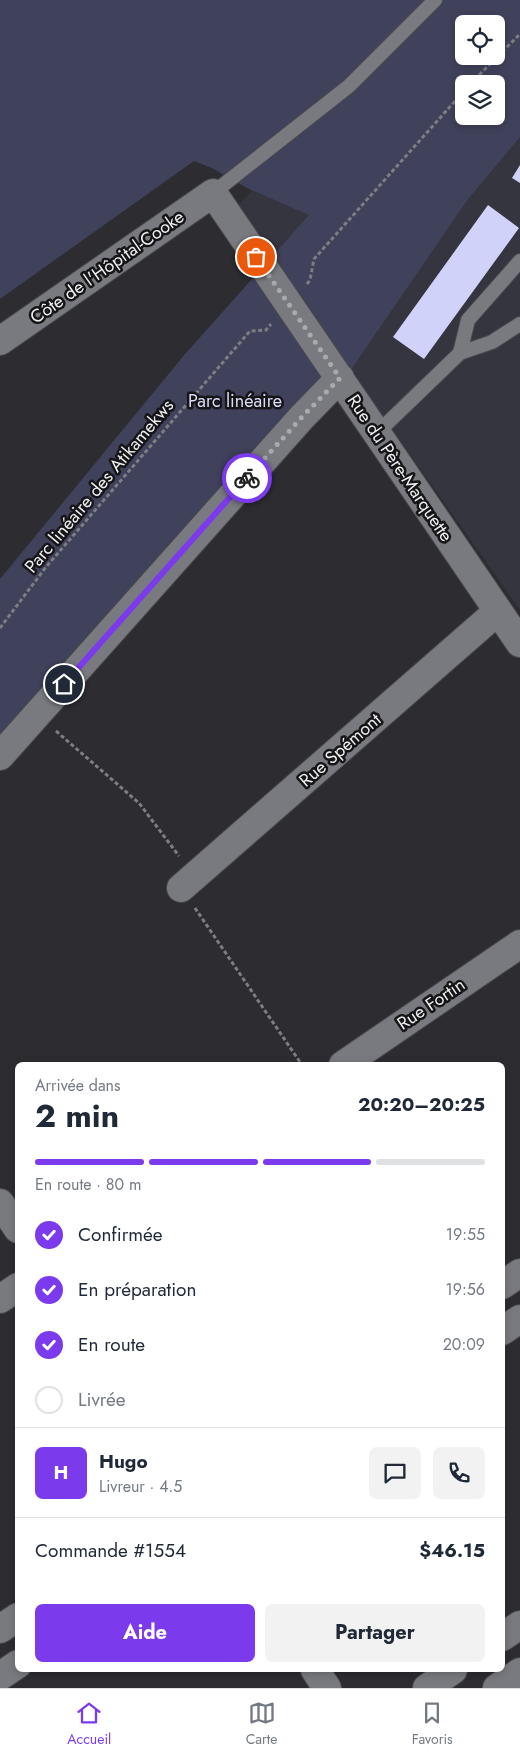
<!DOCTYPE html>
<html lang="fr">
<meta charset="utf-8">
<style>
body{margin:0;font-family:Jost,sans-serif;background:#f2f2f3;color:#1f2937;height:100vh;display:flex;flex-direction:column;font-size:19px;white-space:nowrap}
*{box-sizing:border-box;margin:0}
p{font-size:16px;color:#747a83}
.icon{flex:none;width:28px;height:28px;fill:none;stroke:currentColor;stroke-width:2;stroke-linecap:round;stroke-linejoin:round}
.map{position:relative;flex:1;overflow:hidden}
.panel{position:absolute;left:15px;top:1062px;width:490px;height:610px;display:flex;flex-direction:column;background:#fff;border-radius:8px;box-shadow:0 2px 8px #0003}
.panel>*{flex:none}
.fabs{position:absolute;left:455px;top:15px;display:grid;gap:10px}
.fabs a{display:grid;place-items:center;width:50px;height:50px;border-radius:8px;background:#fff;box-shadow:0 2px 8px #0003;font-size:25px}
.pin{position:absolute;display:grid;place-items:center;width:42px;height:42px;color:#fff;margin:-21px;border:2px solid #fff;border-radius:50%;box-shadow:0 1px 5px #0007}
.courier{position:absolute;display:grid;place-items:center;width:50px;height:50px;margin:-25px;border:4px solid #7c3aed;border-radius:50%;background:#fff;color:#222;box-shadow:0 1px 6px #0007}
.summary em{font-style:normal;font-weight:700}
.summary div{display:flex;flex-direction:column-reverse}
.summary{display:flex;align-items:center;justify-content:space-between;height:85px;padding:0 20px}
h1{font-size:32px;font-weight:700;line-height:38px}
.bar{display:grid;grid-template-columns:repeat(4,1fr);gap:8px 5px;align-content:center;height:60px;padding:0 20px}
.bar i{height:6px;border-radius:4px;background:#e0e1e3}
.bar .current{background:#7c3aed}
.bar p{grid-column:span 4}
.line{display:flex;align-items:center;gap:12px;padding:0 20px;border-top:1px solid #e0e1e3}
.line div{flex:1}
.round{display:grid;place-items:center;flex:none;width:52px;height:52px;border-radius:8px;background:#f2f2f3}
ol{padding:0 20px;list-style:none}
li{display:flex;align-items:center;gap:15px;height:55px}
li p{margin-inline-start:auto}
li .icon{padding:5px;border-radius:50%;background:#7c3aed;color:#fff;stroke-width:4}
li:last-child{color:#747a83}
li i{width:28px;height:28px;border:2px solid #e0e1e3;border-radius:50%}
.button{display:flex;gap:10px;margin-top:auto;padding:10px 20px}
.button a{flex:1;height:58px;border-radius:8px;background:#7c3aed;color:#fff;font-size:20px;font-weight:700;line-height:58px;text-align:center}
.button a+a{background:#f2f2f3;color:#1f2937}
.dock{display:flex;justify-content:space-around;align-items:center;height:70px;border-top:1px solid #e0e1e3;background:#fff;font-size:14px;color:#747a83}
.dock a{display:grid;justify-items:center;gap:2px}
.dock .current{color:#7c3aed}
.map>svg:first-child{display:block}
.built{fill:#353540;fill-rule:evenodd}
.green{fill:#40415b;fill-rule:evenodd}
.building{fill:#d0d2fa}
.lines{fill:none;stroke-linecap:round;stroke-linejoin:round}
.service-casing{stroke:#48494d;stroke-width:16}
.minor-casing{stroke:#48494d;stroke-width:30}
.path{stroke:#7d7d82;stroke-width:3;stroke-dasharray:4 2.5;stroke-linecap:butt}
.service{stroke:#797a7f;stroke-width:14}
.minor{stroke:#797a7f;stroke-width:28}
.done{stroke:#aaaaae;stroke-width:5;stroke-dasharray:0 9}
.route{stroke:#7c3aed;stroke-width:6}
.labels{text-anchor:middle;stroke-width:5;stroke-linejoin:round;paint-order:stroke}
.street-label{font-size:18px;fill:#eeeef1;stroke:#151517}
.park-label{font-size:18px;fill:#dadcf9;stroke:#151517}
</style>
<div class="map">
<svg width="520" height="1688" viewBox="0 0 520 1688">
<rect width="100%" height="100%" fill="#2c2c31"/>
<path class="built" d="M425,0H520V610L236,208ZM464,24H496V56H464ZM464,84H496V116H464Z"/>
<path class="green" d="M0,0H520V137L468,199L335,393L0,771V579L185,354L309,215L247,188L212,168L194,161L0,299ZM464,24H496V56H464ZM464,84H496V116H464Z"/>
<path class="building" d="M520,165V183L512,178Z
M488,205L519,228L424,359L393,337Z"/>
<g class="lines">
<g class="service-casing">
<path id="service" d="M213,193L349,86L435,0
M460,353L468,320L520,261
M377,433L460,353L492,342L520,324"/>
</g>
<g class="minor-casing">
<path id="minor" d="M0,341L213,193L520,643
M0,756L302,417L340,378
M181,888L498,611
M343,1065L520,944
M0,1203L18,1229
M502,1285L520,1273
M0,1299L18,1287
M502,1331L520,1319
M0,1629L18,1617
M502,1637L520,1625
M315,1670L327,1688
M0,1676L18,1664
M427,1688L453,1670
M497,1688L520,1672"/>
</g>
<path class="path" d="M470,84L520,34
M307,284L310,280L314,259L464,91
M0,628L46,567L250,331L266,330L271,324
M56,731L139,803L179,856
M195,908L302,1065"/>
<use href="#service" class="service"/>
<use href="#minor" class="minor"/>
</g>
<g class="lines">
<path class="done" d="M247,478L302,417L340,378L256,257"/>
<path class="route" d="M64,684L247,478"/>
</g>
<g class="labels">
<g class="street-label">
<text transform="translate(107 267) rotate(-35)" y="6">Côte de l'Hôpital-Cooke</text>
<text transform="translate(400 468) rotate(56)" y="6">Rue du Père-Marquette</text>
<text transform="translate(99 486) rotate(-50)" y="6">Parc linéaire des Atikamekws</text>
<text transform="translate(340 750) rotate(-41)" y="6">Rue Spémont</text>
<text transform="translate(431 1004) rotate(-34)" y="6">Rue Fortin</text>
</g>
<g class="park-label">
<text x="235" y="407">Parc linéaire</text>
</g>
</g>
</svg>
<div class="fabs">
<a><svg class="icon" aria-label="locate" viewBox="0 0 24 24"><circle cx="12" cy="12" r="6"/><path d="M12 2v4M12 18v4M2 12h4M18 12h4"/></svg></a>
<a><svg class="icon" aria-label="layers" viewBox="0 0 24 24"><path d="M12 4l9 5-9 5-9-5zM3 14l9 5 9-5"/></svg></a>
</div>
<div class="pin" style="left:256px;top:257px;background:#ea580c"><svg class="icon" aria-label="bag" viewBox="0 0 24 24"><path d="M5 8h14l-1 12H6zM9 8a3 3 0 0 1 6 0"/></svg></div>
<div class="pin" style="left:64px;top:684px;background:#1f2937"><svg class="icon" aria-label="home" viewBox="0 0 24 24"><path d="M3 11l9-7 9 7M6 9v11h12V9"/></svg></div>
<div class="courier" style="left:247px;top:478px"><svg class="icon" aria-label="bike" viewBox="0 0 24 24"><circle cx="6" cy="16" r="4"/><circle cx="18" cy="16" r="4"/><path d="M6 16l4-8h5l3 8M10 8l3 8H6M13 5h3"/></svg></div>
<section class="panel">
<div class="summary"><div><h1>2 min</h1><p>Arrivée dans</p></div><em>20:20–20:25</em></div>
<div class="bar"><i class="current"></i><i class="current"></i><i class="current"></i><i></i><p>En route · 80 m</p></div>
<ol>
<li><svg class="icon" aria-label="check" viewBox="0 0 24 24"><path d="M5 12l5 5 9-10"/></svg>Confirmée<p>19:55</p></li>
<li><svg class="icon" aria-label="check" viewBox="0 0 24 24"><path d="M5 12l5 5 9-10"/></svg>En préparation<p>19:56</p></li>
<li><svg class="icon" aria-label="check" viewBox="0 0 24 24"><path d="M5 12l5 5 9-10"/></svg>En route<p>20:09</p></li>
<li><i></i>Livrée</li>
</ol>
<div class="line" style="height:90px"><b class="round" style="background:#7c3aed;color:#fff">H</b><div><b>Hugo</b><p>Livreur · 4.5</p></div><a class="round"><svg class="icon" aria-label="chat" viewBox="0 0 24 24"><path d="M4 5h16v11H9l-5 4z"/></svg></a><a class="round"><svg class="icon" aria-label="phone" viewBox="0 0 24 24"><path d="M5 4h4l2 5-3 2q2 4 5 5l2-3 5 2v4C11 20 4 13 5 4z"/></svg></a></div>
<div class="line" style="height:65px"><div>Commande #1554</div><b>$46.15</b></div>
<div class="button"><a>Aide</a><a>Partager</a></div>
</section>
</div>
<nav class="dock">
<a class="current"><svg class="icon" aria-label="home" viewBox="0 0 24 24"><path d="M3 11l9-7 9 7M6 9v11h12V9"/></svg>Accueil</a>
<a><svg class="icon" aria-label="map" viewBox="0 0 24 24"><path d="M3 6l6-2 6 2 6-2v14l-6 2-6-2-6 2zM9 4v14M15 6v14"/></svg>Carte</a>
<a><svg class="icon" aria-label="saved" viewBox="0 0 24 24"><path d="M7 4h10v16l-5-4-5 4z"/></svg>Favoris</a>
</nav>
